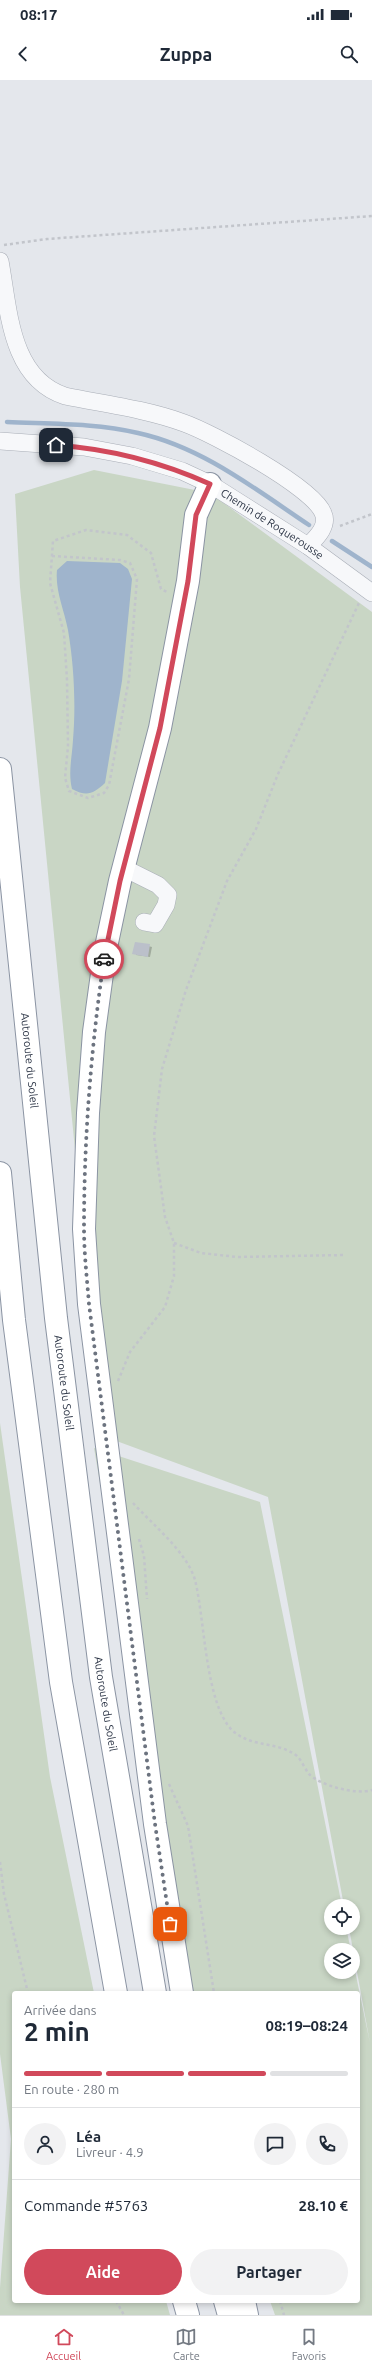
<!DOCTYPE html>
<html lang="fr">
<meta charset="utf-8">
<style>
body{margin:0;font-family:Ubuntu,sans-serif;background:#f2f2f3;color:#1f2937;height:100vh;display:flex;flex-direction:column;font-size:15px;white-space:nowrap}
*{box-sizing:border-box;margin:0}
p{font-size:13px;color:#747a83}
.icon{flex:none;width:22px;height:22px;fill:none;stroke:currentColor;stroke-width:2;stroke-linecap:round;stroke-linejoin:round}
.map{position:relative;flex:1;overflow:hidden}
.details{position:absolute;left:12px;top:1911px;width:348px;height:312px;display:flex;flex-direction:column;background:#fff;border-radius:4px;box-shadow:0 2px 6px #0003}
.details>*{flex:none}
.controls{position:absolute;left:324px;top:1819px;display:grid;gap:8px}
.controls a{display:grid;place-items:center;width:36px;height:36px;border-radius:50%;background:#fff;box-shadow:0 2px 6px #0003;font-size:20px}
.pin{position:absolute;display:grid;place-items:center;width:34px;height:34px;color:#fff;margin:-17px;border-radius:8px;box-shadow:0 2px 6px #0006}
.courier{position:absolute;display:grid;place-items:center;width:40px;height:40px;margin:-20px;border:3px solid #d1495b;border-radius:50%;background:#fff;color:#222;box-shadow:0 1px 5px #0007}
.summary em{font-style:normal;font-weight:700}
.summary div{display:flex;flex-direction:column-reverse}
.summary{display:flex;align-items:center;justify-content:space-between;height:68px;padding:0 12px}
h1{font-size:26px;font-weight:700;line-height:30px}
.bar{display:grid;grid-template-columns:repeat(4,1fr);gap:6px 4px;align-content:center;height:48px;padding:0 12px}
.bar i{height:5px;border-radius:3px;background:#e0e1e3}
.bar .current{background:#d1495b}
.bar p{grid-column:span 4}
.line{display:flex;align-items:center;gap:10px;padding:0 12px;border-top:1px solid #e0e1e3}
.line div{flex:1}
.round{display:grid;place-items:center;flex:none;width:42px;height:42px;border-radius:21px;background:#f2f2f3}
.action{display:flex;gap:8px;margin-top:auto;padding:8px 12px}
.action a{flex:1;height:46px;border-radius:24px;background:#d1495b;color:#fff;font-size:16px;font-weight:700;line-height:46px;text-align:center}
.action a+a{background:#f2f2f3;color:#1f2937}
.status{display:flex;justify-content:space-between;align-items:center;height:28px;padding:0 20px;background:#fff;direction:ltr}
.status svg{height:11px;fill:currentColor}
header{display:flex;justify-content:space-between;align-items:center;height:52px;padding:0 12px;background:#fff;font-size:18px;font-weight:700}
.tabs{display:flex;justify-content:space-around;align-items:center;height:56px;border-top:1px solid #e0e1e3;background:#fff;font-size:11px;color:#747a83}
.tabs a{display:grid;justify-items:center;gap:2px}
.tabs .current{color:#d1495b}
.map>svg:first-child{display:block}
.green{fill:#c9d6c5}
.water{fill:#9fb4cc}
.shadow{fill:#0003}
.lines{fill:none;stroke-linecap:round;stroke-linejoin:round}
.stream{stroke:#9fb4cc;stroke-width:4.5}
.building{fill:#bbc0ca}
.minor-casing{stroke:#a9aeb7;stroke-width:18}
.highway-casing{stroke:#8b94a3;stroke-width:24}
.path{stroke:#c2c5cb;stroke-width:2.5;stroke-dasharray:3 3;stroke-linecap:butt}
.minor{stroke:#f7f8fa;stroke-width:17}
.highway{stroke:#fff;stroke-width:22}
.done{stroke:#6c737f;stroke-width:4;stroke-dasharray:0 7.2}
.route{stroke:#d1495b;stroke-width:5}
.labels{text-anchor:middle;stroke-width:3;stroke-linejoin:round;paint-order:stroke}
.street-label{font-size:11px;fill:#2b3445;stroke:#f4f6f9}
</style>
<div class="status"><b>08:17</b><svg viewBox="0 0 49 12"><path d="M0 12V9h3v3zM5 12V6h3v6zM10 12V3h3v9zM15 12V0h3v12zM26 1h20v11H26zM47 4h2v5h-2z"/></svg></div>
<header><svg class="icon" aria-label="back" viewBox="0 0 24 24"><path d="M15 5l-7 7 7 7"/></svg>Zuppa<svg class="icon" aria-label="search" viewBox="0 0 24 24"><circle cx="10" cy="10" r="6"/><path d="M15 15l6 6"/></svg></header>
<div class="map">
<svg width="372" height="2235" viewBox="0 0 372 2235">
<rect width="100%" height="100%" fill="#e4e7ec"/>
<path class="green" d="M94,390L210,413L372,532V2235H275L270,2221H358V1913H187L94,1368L260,1422L342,1826H331V1848H346L351,1870H331V1892H353V1881L370,1963L349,1848H353V1826H344L268,1417L103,1356L20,507L15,414Z
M0,1343L50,1697L94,1913H14V2221H166L170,2235H0V2208L11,2059L0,1974Z"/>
<path class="water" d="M67,481L120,483L128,489L132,499L122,601L105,703C93,714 87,717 72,709C68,692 72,678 73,660C76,625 74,585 68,550C64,529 55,511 57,490Z"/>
<path class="shadow" d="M136,863L152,867L150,877L136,875Z"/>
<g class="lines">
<path class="stream" d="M7,342C50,344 96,343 138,353C202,367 255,409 309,445
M332,461L372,487"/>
</g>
<path class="building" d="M135,862L150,864L148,877L132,874Z"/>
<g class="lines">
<g class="minor-casing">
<g id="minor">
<path d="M0,181C9,230 10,298 65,316C104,324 146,329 184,343C212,353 313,407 323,433C329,446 316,458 308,466"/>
<path id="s1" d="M0,361L84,367L132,376L182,391L210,404L308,466L372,513"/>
<path d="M124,788L158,805L168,815L166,825L155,844L144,842"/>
</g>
</g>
<g class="highway-casing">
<g id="highway">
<path id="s2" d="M0,689L56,1238L101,1597L155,1913"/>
<path d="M0,1093L14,1240L61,1602L116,1913"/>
<path d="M182,1913L155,1744L89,1224L84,1149L88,1033L94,952L105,872L120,801L160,648L188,501L196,435L210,404"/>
<path d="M184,2221L188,2235"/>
<path d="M225,2221L229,2235"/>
<path d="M244,2221L247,2235"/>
</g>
</g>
<path class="path" d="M4,165L47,159L372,136
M340,446L372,434
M52,476L120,480L130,483L137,499L129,599L109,705L104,713L88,718L69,711L65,698L68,666L67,600L64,553L50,503L53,461L86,450L127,455L151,473L161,509L167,512
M174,1163L201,1173L237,1177L344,1175
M118,1301L130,1272L165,1227L174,1196V1163L165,1137L154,1056L162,989L186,910L227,801L256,749L278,694L359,523
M133,1423C152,1444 187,1472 195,1500C205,1539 205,1625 233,1651C252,1668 278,1661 297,1676C302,1681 305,1689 309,1694C321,1706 356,1715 372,1710
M139,1459L144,1476L147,1519
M169,1704L188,1746L214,1913
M0,1782L4,1814L28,1913
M116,2221L124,2235
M280,2221L284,2235"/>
<use href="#minor" class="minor"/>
<use href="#highway" class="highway"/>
</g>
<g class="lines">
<path class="done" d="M104,879C91,968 84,1058 84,1148C84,1173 87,1199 89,1224L155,1744L170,1844"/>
<path class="route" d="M56,365C110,369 161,382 210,404L196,435L188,501L160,648L120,801L104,879"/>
</g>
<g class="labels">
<g class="street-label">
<text dy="4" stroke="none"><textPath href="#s1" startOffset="290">Chemin de Roquerousse</textPath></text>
<text dy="4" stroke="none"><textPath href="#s2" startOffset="293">Autoroute du Soleil</textPath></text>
<text dy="4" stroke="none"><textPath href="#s2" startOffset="617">Autoroute du Soleil</textPath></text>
<text dy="4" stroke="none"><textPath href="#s2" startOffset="941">Autoroute du Soleil</textPath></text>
</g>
</g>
</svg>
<div class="controls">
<a><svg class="icon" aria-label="locate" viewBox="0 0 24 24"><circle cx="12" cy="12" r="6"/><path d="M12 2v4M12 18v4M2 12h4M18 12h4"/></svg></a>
<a><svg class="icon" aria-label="layers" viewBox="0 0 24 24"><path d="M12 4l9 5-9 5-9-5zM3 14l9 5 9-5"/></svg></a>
</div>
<div class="pin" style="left:170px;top:1844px;background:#ea580c"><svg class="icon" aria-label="bag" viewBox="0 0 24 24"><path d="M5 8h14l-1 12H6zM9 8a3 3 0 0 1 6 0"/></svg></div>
<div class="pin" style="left:56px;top:365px;background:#1f2937"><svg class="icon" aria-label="home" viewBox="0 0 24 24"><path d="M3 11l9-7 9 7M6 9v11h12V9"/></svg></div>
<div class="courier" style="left:104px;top:879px"><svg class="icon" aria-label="car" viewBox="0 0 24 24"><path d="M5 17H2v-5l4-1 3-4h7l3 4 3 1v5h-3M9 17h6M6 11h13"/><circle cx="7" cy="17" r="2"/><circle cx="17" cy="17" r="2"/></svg></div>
<section class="details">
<div class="summary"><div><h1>2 min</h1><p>Arrivée dans</p></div><em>08:19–08:24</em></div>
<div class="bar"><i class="current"></i><i class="current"></i><i class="current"></i><i></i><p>En route · 280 m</p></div>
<div class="line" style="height:72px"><a class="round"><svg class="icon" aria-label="person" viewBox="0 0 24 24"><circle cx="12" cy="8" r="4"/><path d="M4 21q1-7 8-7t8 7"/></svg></a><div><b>Léa</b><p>Livreur · 4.9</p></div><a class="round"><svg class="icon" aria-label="chat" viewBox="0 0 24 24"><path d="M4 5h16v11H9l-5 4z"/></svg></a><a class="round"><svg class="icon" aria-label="phone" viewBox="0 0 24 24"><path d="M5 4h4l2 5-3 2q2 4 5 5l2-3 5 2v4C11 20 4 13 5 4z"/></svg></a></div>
<div class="line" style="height:52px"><div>Commande #5763</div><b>28.10 €</b></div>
<div class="action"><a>Aide</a><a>Partager</a></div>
</section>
</div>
<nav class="tabs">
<a class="current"><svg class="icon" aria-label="home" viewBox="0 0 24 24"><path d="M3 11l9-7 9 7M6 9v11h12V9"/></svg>Accueil</a>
<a><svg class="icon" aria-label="map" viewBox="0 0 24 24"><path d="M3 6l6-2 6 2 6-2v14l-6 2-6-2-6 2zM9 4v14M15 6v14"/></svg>Carte</a>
<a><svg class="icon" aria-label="saved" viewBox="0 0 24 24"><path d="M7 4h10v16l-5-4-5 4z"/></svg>Favoris</a>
</nav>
